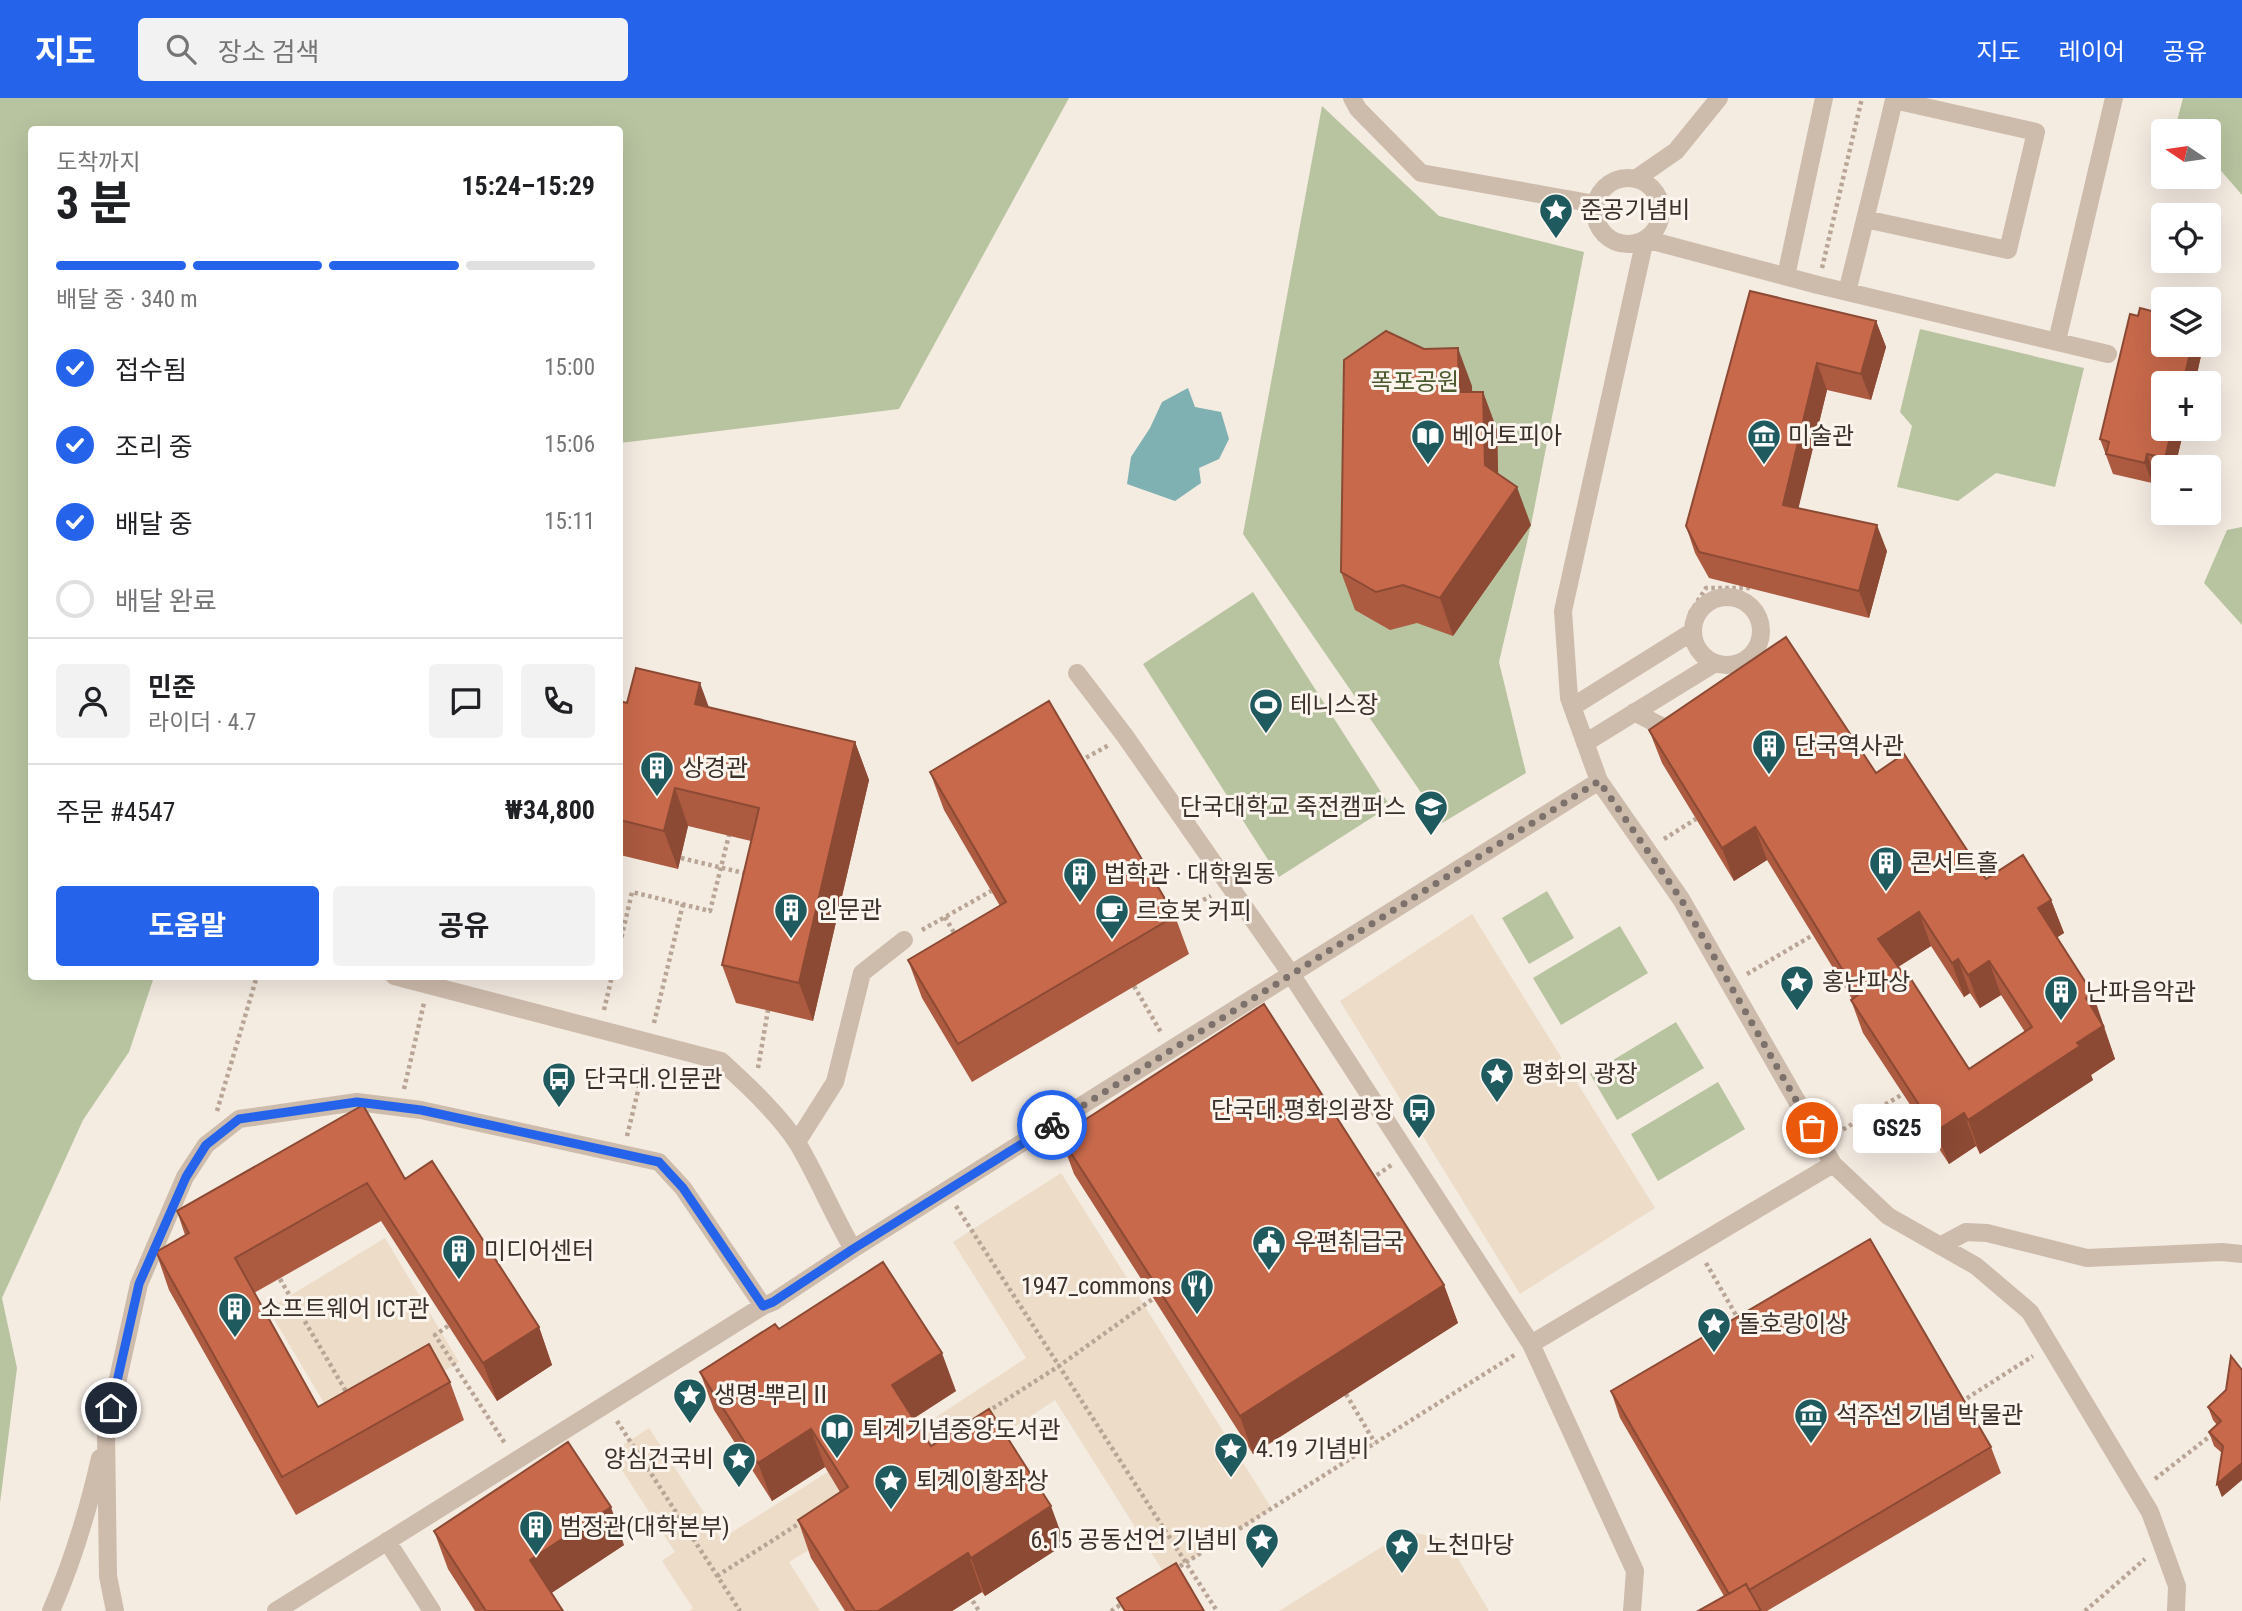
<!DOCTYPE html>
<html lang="ko">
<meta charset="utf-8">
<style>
body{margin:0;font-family:"Roboto Condensed","Noto Sans KR",sans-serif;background:#f2f2f2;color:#202124;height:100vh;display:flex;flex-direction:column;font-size:26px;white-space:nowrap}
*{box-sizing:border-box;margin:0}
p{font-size:23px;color:#757577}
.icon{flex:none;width:38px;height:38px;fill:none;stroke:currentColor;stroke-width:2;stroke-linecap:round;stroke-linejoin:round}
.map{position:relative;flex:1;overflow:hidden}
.drawer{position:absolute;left:28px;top:28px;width:595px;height:854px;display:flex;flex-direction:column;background:#fff;border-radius:7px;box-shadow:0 7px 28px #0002}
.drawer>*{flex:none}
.needle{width:46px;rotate:283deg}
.tools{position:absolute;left:2151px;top:21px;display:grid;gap:14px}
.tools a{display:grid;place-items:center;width:70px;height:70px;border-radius:7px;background:#fff;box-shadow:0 7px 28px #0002;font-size:35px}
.pin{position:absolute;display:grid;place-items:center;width:60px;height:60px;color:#fff;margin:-30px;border:4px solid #fff;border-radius:50%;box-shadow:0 2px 7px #0007}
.courier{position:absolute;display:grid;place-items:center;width:70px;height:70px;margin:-35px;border:5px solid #2563eb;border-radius:50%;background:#fff;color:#222;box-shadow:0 2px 9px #0007}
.bubble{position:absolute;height:49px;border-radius:7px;background:#fff;box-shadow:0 7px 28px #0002;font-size:23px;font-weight:700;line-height:49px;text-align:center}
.summary em{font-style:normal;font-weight:700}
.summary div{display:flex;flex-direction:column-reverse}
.summary{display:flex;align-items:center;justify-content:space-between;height:119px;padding:0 28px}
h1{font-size:46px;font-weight:700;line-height:52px}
.bar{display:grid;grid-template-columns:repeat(4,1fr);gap:10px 7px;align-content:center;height:84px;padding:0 28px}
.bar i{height:9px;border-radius:5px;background:#e0e0e0}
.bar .current{background:#2563eb}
.bar p{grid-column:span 4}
.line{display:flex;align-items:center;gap:18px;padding:0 28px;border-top:2px solid #e0e0e0}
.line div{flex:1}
.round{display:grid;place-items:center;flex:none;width:74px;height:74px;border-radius:7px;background:#f2f2f2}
ol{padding:0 28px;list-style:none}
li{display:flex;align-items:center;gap:21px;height:77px}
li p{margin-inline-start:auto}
li .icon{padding:7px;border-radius:50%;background:#2563eb;color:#fff;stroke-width:4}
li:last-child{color:#757577}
li i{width:38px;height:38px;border:4px solid #e0e0e0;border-radius:50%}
.cta{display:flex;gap:14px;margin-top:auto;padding:14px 28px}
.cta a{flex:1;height:80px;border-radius:7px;background:#2563eb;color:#fff;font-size:28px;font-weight:700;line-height:80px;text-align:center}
.cta a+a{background:#f2f2f2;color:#202124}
header{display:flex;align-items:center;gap:42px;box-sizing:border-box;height:98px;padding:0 35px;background:#2563eb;color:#fff}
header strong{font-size:33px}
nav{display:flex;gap:38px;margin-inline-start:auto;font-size:24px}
.search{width:490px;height:63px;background:#f2f2f2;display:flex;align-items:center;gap:18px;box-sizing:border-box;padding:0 24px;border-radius:7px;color:#757577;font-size:26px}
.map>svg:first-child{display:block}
.green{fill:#b8c4a0}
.plaza{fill:#ecdcc8}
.water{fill:#7fb0b2}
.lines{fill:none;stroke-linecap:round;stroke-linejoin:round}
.path{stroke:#b9a596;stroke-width:4.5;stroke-dasharray:3.5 3.5;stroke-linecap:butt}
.minor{stroke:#cdbbac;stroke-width:18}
.wall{fill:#ac5a40;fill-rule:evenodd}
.shaded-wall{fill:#8c4a34}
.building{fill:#c8694b;stroke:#8c4a34;stroke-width:2;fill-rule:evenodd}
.done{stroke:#7c716b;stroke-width:7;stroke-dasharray:0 12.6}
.route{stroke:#2563eb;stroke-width:9}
.labels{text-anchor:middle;stroke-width:6;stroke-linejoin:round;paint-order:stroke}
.poi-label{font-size:24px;fill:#3b302b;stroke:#fbf5ee;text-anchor:start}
.park-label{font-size:24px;fill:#4a5a2e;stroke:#fbf5ee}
</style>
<header>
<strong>지도</strong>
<div class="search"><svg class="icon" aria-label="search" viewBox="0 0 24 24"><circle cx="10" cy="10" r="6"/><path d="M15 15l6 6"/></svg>장소 검색</div>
<nav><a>지도</a><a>레이어</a><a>공유</a></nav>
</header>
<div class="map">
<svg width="2242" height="1513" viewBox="0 0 2242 1513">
<rect width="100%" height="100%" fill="#f4ebe1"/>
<path class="green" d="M0,0H1069L899,311L620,345V32H32V878L154,879L129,954L83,1022L2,1200L17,1270L0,1405Z
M2183,0H2242V97L2209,59L2208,33H2186L2177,23Z
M1322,8L1439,118L1584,154L1531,427L1499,564L1526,675L1442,725L1243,436Z
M1920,231L2084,270L2055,389L1996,375L1958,403L1897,389L1912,328L1900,314Z
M2242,429V527L2204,485L2227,432Z
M1253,494L1390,708L1279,779L1143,566Z
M1547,793L1574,840L1529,866L1502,820Z
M1620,828L1648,875L1561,927L1533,880Z
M1676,924L1704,970L1617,1022L1590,976Z
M1718,984L1745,1031L1658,1083L1631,1036Z"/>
<path class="plaza" d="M1472,816L1655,1110L1520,1196L1340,903Z
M1061,1075L1272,1411L1166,1478L1055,1302L940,1379L912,1335L1026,1260L953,1144Z
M385,1140L459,1264L342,1335L268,1211Z
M649,1330L721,1441L828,1374L858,1422L789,1464L820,1513H689L693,1510L662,1463L675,1454L611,1355Z
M1407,1433L1447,1442L1489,1513H1279Z"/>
<path class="water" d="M1188,290L1195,309L1221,314L1229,341L1219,361L1199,370L1201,385L1175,403L1127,386L1131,359L1150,330L1162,304Z"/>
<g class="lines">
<path class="path" d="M1822,170L1862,0
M1690,515L1706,490H1750
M1080,663L1109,647
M1664,741L1696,721
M681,760L748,776
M1172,818L1211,798
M945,819L956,838
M922,832L991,793
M620,846L632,794L710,813L729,737
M1747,876L1813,837
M1134,888L1162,936
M604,912L612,878
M654,925L683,806
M758,970L768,912
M404,991L424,905
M217,1013L257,878
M1837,1035L1903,996
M627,1038L645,964
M1371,1081L1393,1066
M956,1108L1217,1513
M1706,1165L1740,1224
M280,1181L347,1295
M448,1228L435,1237L506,1347
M1346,1296L1375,1345
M1961,1304L2033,1258
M987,1314L1059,1268L1154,1200
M617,1323L740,1513
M2155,1381L2214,1335
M1174,1472L1516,1256
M717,1478L803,1423
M969,1497L979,1513
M1111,1513L1123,1505
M2085,1513L2145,1461"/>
<path class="minor" d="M1352,0L1358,11L1421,75L1595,106
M1595 113a33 33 0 1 1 66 0a33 33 0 1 1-66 0Z
M1637,80L1676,53L1719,0
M1786,178L1824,0
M1847,194C1863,130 1879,66 1894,2L2036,34L2008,152L1865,121
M2057,243L2114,0
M2108,256L1818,187L1645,141L1563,513L1569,600L1599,683L1681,801L1833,1066L1888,1118L1976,1168L2030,1214L2150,1414L2177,1488L2176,1513
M1693 533a34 34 0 1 1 68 0a34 34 0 1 1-68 0Z
M1077,575L1125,638L1291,876L1531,1246L1635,1473L1632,1513
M1572,609L1692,534
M1634,614L1665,630L1677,623
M1585,645L1715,565
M394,878L721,963C746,986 780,1017 798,1046C818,1080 833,1117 853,1151
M797,1044L835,984L862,875L904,842
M1940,1148L1966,1134L1987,1135L2087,1160L2222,1154L2242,1156
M1531,1246L1833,1066
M387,1443L432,1513
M51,1513C73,1463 88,1413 100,1360
M115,1513L108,1478L106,1335L139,1186L185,1079L206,1047L239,1021L357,1004L421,1012L659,1064L683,1090L763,1208
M276,1513L763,1208L773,1204L853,1151L1599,683"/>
</g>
<path class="wall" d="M1750,193L1876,223L1886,249L1871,302L1827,292L1798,410L1887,453L1869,520L1709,480L1695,455L1686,428Z
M2163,247H2200L2202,253L2195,285H2163V331H2184L2175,369H2163V378L2154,376L2152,385L2113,376L2100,341Z
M1472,288V294H1483L1497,332L1498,376L1531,427L1453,538L1417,525L1390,532L1355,512L1341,474Z
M620,603L627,605L709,609L855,644L869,682L813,923L736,905L722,867L751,743L688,728L678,771L620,757Z
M1649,632L1876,675L1986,781L2051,802L2064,835L2057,839L2105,929L2104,930L2115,961L2091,977L2093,982L1980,1056L1976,1048L1949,1066L1863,935L1851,902L1852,901L1767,762L1734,783L1662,665ZM1931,848L1964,899L1970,895L1980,910L2001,897L2025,934L1969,971L1898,869Z
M930,674L1175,818L1189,856L972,984L922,900L908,862L1000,808L944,712Z
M363,1007L405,1081L539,1229L552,1267L497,1303L381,1123L254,1195L318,1309L450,1284L464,1322L296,1417L169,1192L156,1154L185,1137L177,1113Z
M1060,1038L1444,1187L1458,1225L1253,1356L1074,1076Z
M779,1231L956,1293L913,1321L931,1348L1065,1446L985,1498L982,1494L952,1513H845L811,1460L798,1422L840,1394L825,1369L772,1403L714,1312L700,1274Z
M2226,1292L2222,1399L2217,1386L2222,1355L2214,1348L2209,1334L2217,1327L2213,1322L2208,1309Z
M1611,1293L1991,1349L2001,1375L1767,1513H1698L1724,1498L1620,1320Z
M434,1433L624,1447L551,1495L563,1513H475L448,1471Z"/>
<path class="shaded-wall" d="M1876,223L1886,249L1871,302L1861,276Z
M2192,247H2200L2202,253L2195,285H2183Z
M1458,250L1472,288L1473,332L1459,294Z
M1817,265L1827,292L1793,433L1783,407Z
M1483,294L1497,332L1499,405L1485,367Z
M2172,331H2184L2175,369H2168L2165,360Z
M2147,356L2154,376L2152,385L2145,365Z
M1517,389L1531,427L1453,538L1440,500Z
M1877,427L1887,453L1869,520L1859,493Z
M700,585L714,623L695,606Z
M855,644L869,682L813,923L799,885Z
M675,690L688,728L678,771L664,733Z
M1755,729L1767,762L1734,783L1722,750Z
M2051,802L2064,835L2050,844L2038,810Z
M1919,814L1931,848L1890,874L1878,841Z
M1958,861L1970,895L1964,899L1952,865Z
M1989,863L2001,897L1980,910L1968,877Z
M2093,896L2115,961L2091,977L2093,982L1980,1056L1968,1022L2077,945L2086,900Z
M1964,1015L1976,1048L1949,1066L1936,1033Z
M1444,1187L1458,1225L1253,1356L1240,1318Z
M539,1229L552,1267L497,1303L483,1265Z
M942,1255L956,1293L906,1325L892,1287Z
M811,1331L825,1369L772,1403L758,1365Z
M2242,1365V1382L2222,1399L2217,1386Z
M1051,1408L1065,1446L985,1498L971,1460Z
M611,1409L624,1447L544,1500L530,1462Z
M968,1455L982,1494L952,1513H878Z"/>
<path class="building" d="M1750,193L1876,223L1861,276L1817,265L1783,407L1877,427L1859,493L1699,454L1686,428Z
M2140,210L2163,216V247H2192L2183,285H2163V331H2172L2165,360L2147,356L2145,365L2106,356L2109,344L2100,341L2130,216L2138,218Z
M1386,233L1424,251L1458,250L1459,294H1483L1485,367L1517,389L1440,500L1403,487L1376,494L1341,474L1344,262Z
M1786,539L1876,675L1904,656L1986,781L2023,757L2051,802L2038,810L2093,896L2086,900L2103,928L2077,945L2080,948L1968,1022L1964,1015L1936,1033L1851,902L1858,897L1755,729L1722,750L1649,632ZM1919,814L1952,865L1958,861L1968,877L1989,863L2032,929L1969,971L1905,872L1902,874L1878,841Z
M636,570L700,585L695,606L855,644L799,885L722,867L759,710L675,690L664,733L620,722V603L627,605Z
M1049,603L1175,818L958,946L908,862L1006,804L930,674Z
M1264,906L1444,1187L1240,1318L1060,1038Z
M363,1007L405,1081L432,1063L539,1229L483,1265L367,1085L235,1160L318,1309L429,1246L450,1284L282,1379L156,1154L189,1135L177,1113Z
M1870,1141L1991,1349L1749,1492L1746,1486L1729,1496L1611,1293Z
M883,1164L942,1255L892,1287L931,1348L989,1311L1051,1408L971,1460L968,1455L878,1513H855L798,1422L848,1389L811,1331L758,1365L700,1274L775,1226L779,1231Z
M2231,1258L2242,1272V1365L2217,1386L2223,1348L2209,1334L2221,1323L2208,1309L2226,1292Z
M568,1344L611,1409L530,1462L563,1513H486L434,1433Z
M1176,1465L1204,1513H1125L1117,1500Z
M1746,1486L1761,1513H1698Z"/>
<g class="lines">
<path class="done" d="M1052,1027L1599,683L1681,801L1812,1030"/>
<path class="route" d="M111,1310L139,1186L186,1079L206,1047L239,1021L357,1004L421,1012L659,1064L683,1090L763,1208L773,1204L853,1151L1052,1027"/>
</g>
<defs>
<g id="sight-pin" transform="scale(1.75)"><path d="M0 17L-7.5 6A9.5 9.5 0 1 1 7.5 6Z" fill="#1f5a5e" stroke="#fbf5ee"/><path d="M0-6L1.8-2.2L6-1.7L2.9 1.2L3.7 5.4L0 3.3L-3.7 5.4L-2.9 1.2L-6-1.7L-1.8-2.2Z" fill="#fff"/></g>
<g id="library-pin" transform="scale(1.75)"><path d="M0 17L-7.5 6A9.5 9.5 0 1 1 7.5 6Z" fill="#1f5a5e" stroke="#fbf5ee"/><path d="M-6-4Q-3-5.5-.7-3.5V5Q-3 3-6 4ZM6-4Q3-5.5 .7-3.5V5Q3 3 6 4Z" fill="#fff"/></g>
<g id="museum-pin" transform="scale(1.75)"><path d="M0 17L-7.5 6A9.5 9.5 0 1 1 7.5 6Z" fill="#1f5a5e" stroke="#fbf5ee"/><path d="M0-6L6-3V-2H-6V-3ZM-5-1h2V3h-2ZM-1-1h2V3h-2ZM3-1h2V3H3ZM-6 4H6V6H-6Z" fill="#fff"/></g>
<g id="stadium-pin" transform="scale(1.75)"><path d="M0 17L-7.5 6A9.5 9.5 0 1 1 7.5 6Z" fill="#1f5a5e" stroke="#fbf5ee"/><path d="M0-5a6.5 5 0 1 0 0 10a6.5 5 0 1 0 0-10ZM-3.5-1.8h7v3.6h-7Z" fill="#fff"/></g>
<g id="building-pin" transform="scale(1.75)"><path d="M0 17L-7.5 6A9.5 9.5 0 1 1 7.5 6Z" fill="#1f5a5e" stroke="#fbf5ee"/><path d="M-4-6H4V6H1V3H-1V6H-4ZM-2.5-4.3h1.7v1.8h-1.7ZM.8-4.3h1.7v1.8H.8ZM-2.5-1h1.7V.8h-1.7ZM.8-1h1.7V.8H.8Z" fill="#fff"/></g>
<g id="university-pin" transform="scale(1.75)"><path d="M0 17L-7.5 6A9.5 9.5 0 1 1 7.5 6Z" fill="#1f5a5e" stroke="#fbf5ee"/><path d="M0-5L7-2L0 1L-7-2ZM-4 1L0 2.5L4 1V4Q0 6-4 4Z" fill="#fff"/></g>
<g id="cafe-pin" transform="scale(1.75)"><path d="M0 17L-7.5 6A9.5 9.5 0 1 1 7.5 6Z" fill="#1f5a5e" stroke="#fbf5ee"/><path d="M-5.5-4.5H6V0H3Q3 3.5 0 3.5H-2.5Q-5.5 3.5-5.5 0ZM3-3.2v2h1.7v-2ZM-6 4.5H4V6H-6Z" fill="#fff"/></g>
<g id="bus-pin" transform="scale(1.75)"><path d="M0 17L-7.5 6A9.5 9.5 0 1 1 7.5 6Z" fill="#1f5a5e" stroke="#fbf5ee"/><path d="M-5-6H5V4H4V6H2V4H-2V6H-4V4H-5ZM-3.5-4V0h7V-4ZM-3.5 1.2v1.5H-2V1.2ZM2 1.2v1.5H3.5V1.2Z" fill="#fff"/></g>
<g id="civic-pin" transform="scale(1.75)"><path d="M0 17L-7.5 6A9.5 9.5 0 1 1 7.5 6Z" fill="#1f5a5e" stroke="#fbf5ee"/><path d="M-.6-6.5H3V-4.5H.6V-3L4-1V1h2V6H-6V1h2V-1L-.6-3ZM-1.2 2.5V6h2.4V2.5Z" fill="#fff"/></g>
<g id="restaurant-pin" transform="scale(1.75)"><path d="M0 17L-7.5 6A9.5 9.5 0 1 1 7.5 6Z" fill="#1f5a5e" stroke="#fbf5ee"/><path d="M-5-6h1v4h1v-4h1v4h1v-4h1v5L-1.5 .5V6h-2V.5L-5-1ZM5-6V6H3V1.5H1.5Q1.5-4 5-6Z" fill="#fff"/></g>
</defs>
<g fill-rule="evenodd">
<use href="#sight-pin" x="1556" y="112"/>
<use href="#library-pin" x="1428" y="338"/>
<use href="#museum-pin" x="1764" y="338"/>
<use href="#stadium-pin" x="1266" y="607"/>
<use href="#building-pin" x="1769" y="648"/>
<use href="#building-pin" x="657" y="670"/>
<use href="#university-pin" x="1431" y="709"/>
<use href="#building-pin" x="1886" y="765"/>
<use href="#building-pin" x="1080" y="776"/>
<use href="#building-pin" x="791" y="812"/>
<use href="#cafe-pin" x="1112" y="813"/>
<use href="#sight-pin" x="1797" y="884"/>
<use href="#building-pin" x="2061" y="894"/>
<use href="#sight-pin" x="1497" y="976"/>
<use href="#bus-pin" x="559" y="981"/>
<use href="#bus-pin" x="1419" y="1012"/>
<use href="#civic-pin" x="1269" y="1144"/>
<use href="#building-pin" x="459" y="1153"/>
<use href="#restaurant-pin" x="1197" y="1188"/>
<use href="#building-pin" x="235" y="1211"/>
<use href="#sight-pin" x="1714" y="1226"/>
<use href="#sight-pin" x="690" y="1297"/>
<use href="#museum-pin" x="1811" y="1317"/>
<use href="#library-pin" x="837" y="1332"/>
<use href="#sight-pin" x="1231" y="1351"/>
<use href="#sight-pin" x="739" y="1361"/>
<use href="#sight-pin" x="891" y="1383"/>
<use href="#building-pin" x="536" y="1429"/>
<use href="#sight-pin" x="1262" y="1442"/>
<use href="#sight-pin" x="1402" y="1447"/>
</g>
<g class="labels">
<g class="poi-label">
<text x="1580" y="120">준공기념비</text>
<text x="1452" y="346">베어토피아</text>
<text x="1788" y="346">미술관</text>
<text x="1290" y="615">테니스장</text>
<text x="1794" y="656">단국역사관</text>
<text x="682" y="678">상경관</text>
<text x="1406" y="717" text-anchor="end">단국대학교 죽전캠퍼스</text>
<text x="1910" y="773">콘서트홀</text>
<text x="1104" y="784">법학관 · 대학원동</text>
<text x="816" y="820">인문관</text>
<text x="1136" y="821">르호봇 커피</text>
<text x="1822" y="892">홍난파상</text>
<text x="2086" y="902">난파음악관</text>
<text x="1522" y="984">평화의 광장</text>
<text x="584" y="989">단국대.인문관</text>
<text x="1394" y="1020" text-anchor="end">단국대.평화의광장</text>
<text x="1294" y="1152">우편취급국</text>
<text x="484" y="1161">미디어센터</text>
<text x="1172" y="1196" text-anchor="end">1947_commons</text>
<text x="260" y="1219">소프트웨어 ICT관</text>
<text x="1738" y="1234">돌호랑이상</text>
<text x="714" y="1305">생명-뿌리Ⅱ</text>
<text x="1836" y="1325">석주선 기념 박물관</text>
<text x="862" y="1340">퇴계기념중앙도서관</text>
<text x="1256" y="1359">4.19 기념비</text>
<text x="714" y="1369" text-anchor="end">양심건국비</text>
<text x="916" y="1391">퇴계이황좌상</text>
<text x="560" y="1437">범정관(대학본부)</text>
<text x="1238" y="1450" text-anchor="end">6.15 공동선언 기념비</text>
<text x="1426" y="1455">노천마당</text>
</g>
<g class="park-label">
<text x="1415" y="292">폭포공원</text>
</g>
</g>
</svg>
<div class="tools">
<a><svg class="needle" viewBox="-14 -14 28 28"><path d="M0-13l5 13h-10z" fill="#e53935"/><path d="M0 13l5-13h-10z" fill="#757577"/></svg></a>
<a><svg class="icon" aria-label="locate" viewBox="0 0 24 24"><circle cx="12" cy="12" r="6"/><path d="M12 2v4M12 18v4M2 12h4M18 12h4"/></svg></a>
<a><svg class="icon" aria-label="layers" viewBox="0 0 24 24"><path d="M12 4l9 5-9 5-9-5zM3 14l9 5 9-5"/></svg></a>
<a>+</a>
<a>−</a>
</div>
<div class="pin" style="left:1812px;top:1030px;background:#ea580c"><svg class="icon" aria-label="bag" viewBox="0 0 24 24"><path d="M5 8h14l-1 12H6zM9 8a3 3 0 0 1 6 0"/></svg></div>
<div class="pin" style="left:111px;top:1310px;background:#1f2937"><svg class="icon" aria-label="home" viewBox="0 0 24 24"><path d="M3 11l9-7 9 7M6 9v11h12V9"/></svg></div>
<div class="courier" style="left:1052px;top:1027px"><svg class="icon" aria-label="bike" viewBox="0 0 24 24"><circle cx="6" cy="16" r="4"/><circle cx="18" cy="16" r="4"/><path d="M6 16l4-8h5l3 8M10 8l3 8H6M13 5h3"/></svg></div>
<div class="bubble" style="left:1853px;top:1006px;width:88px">GS25</div>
<section class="drawer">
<div class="summary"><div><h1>3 분</h1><p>도착까지</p></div><em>15:24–15:29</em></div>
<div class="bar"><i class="current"></i><i class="current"></i><i class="current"></i><i></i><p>배달 중 · 340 m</p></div>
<ol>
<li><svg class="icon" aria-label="check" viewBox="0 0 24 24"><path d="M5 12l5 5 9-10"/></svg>접수됨<p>15:00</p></li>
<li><svg class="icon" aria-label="check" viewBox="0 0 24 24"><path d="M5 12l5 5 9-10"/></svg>조리 중<p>15:06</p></li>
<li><svg class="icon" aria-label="check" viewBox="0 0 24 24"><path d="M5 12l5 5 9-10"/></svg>배달 중<p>15:11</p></li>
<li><i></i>배달 완료</li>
</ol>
<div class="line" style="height:126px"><a class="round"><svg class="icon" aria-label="person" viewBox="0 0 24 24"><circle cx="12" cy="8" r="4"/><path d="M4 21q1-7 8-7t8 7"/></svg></a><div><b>민준</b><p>라이더 · 4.7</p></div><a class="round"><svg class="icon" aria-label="chat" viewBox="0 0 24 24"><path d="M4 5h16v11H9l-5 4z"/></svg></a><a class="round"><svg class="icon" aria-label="phone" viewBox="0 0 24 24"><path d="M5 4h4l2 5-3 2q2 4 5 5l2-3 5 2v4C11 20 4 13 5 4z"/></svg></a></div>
<div class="line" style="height:91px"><div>주문 #4547</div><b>₩34,800</b></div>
<div class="cta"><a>도움말</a><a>공유</a></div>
</section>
</div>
